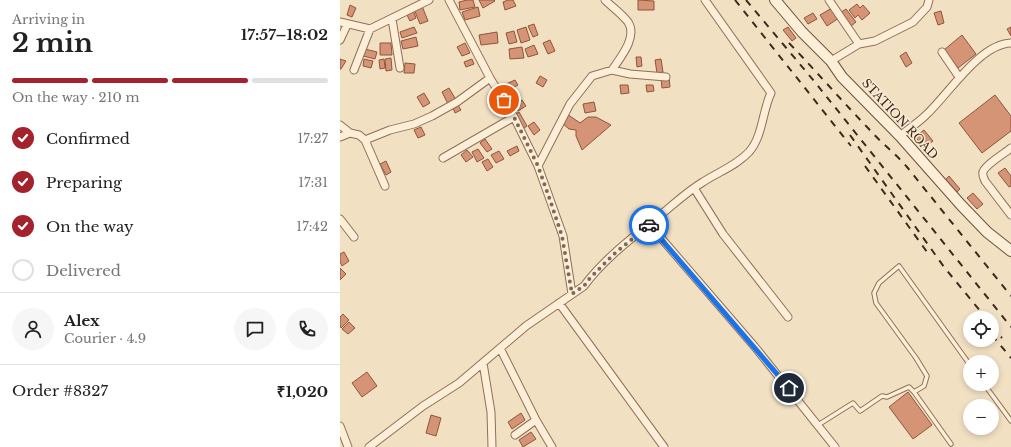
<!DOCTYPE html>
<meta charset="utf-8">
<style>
body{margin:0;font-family:"Libre Baskerville",serif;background:#f6f6f6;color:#222;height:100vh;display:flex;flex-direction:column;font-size:15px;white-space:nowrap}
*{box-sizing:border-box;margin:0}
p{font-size:13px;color:#767676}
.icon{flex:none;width:22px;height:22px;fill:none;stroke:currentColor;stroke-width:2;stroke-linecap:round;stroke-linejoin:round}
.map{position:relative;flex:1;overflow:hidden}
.side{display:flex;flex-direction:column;background:#fff;width:340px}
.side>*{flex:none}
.buttons{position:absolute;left:623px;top:311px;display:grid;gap:8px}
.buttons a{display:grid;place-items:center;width:36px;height:36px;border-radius:50%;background:#fff;box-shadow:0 2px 6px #0003;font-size:20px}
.pin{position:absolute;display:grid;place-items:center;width:34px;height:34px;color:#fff;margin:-17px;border:2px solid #fff;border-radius:50%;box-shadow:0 1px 4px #0007}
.courier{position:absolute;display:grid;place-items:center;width:40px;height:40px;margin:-20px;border:3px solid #1a73e8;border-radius:50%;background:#fff;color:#222;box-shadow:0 1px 5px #0007}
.overview em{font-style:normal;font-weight:700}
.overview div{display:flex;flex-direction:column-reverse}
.overview{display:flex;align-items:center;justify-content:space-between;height:68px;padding:0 12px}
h1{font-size:26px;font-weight:700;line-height:30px}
.bar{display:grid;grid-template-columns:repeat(4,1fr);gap:6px 4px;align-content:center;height:48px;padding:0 12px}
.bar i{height:5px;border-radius:3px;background:#e0e0e0}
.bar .on{background:#a4212e}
.bar p{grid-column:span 4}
.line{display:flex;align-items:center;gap:10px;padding:0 12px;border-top:1px solid #e0e0e0}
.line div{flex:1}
.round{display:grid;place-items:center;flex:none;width:42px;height:42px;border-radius:21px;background:#f6f6f6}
ol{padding:0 12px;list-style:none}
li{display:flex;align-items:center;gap:12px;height:44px}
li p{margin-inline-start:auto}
li .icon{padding:4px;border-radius:50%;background:#a4212e;color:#fff;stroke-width:4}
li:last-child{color:#767676}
li i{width:22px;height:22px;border:2px solid #e0e0e0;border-radius:50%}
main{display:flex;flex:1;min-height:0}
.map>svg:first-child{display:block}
.building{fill:#d49475;stroke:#90553b}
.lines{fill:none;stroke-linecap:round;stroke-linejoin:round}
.lane-casing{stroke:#8f7057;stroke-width:5.5}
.street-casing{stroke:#8f7057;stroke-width:9}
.secondary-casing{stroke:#70513b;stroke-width:12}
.lane{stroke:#fceed7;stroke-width:3.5}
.street{stroke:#fceed7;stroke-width:7}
.secondary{stroke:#fceed7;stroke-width:10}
.rail{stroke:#3d2a1d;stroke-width:2;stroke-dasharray:7 7;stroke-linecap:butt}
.done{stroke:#7c6a57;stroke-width:4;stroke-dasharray:0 7.2}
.route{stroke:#1a73e8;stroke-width:5}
.labels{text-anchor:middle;stroke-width:3;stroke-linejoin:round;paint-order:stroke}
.street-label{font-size:12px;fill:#3d2a1d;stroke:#f9ead3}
</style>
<main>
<section class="side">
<div class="overview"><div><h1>2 min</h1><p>Arriving in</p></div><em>17:57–18:02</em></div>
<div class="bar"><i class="on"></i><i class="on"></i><i class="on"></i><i></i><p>On the way · 210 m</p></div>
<ol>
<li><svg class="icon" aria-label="check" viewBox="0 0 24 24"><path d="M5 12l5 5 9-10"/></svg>Confirmed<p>17:27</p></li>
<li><svg class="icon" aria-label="check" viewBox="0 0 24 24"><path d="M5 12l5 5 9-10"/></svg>Preparing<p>17:31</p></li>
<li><svg class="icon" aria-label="check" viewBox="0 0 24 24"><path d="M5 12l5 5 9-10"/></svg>On the way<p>17:42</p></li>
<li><i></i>Delivered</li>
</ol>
<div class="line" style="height:72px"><a class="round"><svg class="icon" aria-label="person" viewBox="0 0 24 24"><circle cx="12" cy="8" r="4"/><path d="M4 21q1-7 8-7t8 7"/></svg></a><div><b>Alex</b><p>Courier · 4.9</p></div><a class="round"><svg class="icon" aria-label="chat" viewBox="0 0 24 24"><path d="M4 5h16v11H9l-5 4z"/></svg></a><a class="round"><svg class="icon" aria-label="phone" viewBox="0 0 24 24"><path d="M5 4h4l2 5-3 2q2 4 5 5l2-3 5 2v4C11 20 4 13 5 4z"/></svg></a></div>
<div class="line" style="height:52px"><div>Order #8327</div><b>₹1,020</b></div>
</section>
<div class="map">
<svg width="671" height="447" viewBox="0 0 671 447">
<rect width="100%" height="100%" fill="#f2e0c3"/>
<path class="building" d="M127,0H133L135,7L120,10L119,2Z
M139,0H154L155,1L143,8Z
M168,0H173L176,6L165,10L163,2Z
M298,0L314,1V10H298Z
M517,4L520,8L523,5L530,13L522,20L518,15L515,18L509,10Z
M10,5L16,8L12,17L7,15Z
M82,6L88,21L80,24L74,9Z
M138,7L140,16L125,20L122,12Z
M492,8L499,18L487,26L480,15Z
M506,9L516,22L510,27L500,13Z
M73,10L76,18L70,21L66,13Z
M601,11L604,23L598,25L594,13Z
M473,13L477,19L468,24L464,18Z
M194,24L198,35L193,37L188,26Z
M74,27L77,33L62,38L60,32Z
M186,27L190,40L181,43L177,30Z
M448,27L456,38L452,41L443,30Z
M671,27V36L667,29Z
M174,31L177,42L169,44L166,33Z
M157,32L158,43L141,45L139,35Z
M622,35L636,54L618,68L604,50Z
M76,37L78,46L63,49L61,41Z
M210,40L215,51L208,54L203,43Z
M40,43H51L52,55H40Z
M125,43L130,53L122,56L117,47Z
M194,45L198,54L188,57L185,49Z
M182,47L184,58L170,59L169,49Z
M25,49L37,52L35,59L23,56Z
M566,52L572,63L566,67L560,56Z
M296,57H301L302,66L297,67Z
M51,58L52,70L46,71L45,59Z
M0,59L6,61L1,69H0Z
M24,59L33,61L31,68L23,66Z
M44,59L45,68L40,69L39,60Z
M132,59L134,64L126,67L124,62Z
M321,59L323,72L317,73L315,60Z
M65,63L75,64L74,73H64Z
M200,76L207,80L203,87L196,83Z
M329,77L330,87L322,88L321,78Z
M175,80L178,85L169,90L166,84Z
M280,85H288L289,93L281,94Z
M306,85H313L314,91L307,92Z
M109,88L116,100L108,104L102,92Z
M84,93L90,103L83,107L77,97Z
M655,95L671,116V131L642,153L619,123Z
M182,100L186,106L178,111L174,105Z
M254,102L256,111L245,113L243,104Z
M118,105L121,110L115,113L113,108Z
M179,112L187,126L183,129L174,115Z
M227,114L240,123L248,117H256L271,125L242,150L236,136V130L229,129L222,123Z
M194,122L200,130L194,135L188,126Z
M81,127L85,135L78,138L74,130Z
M584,130L593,141L584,148L575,137Z
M145,139L152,149L147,152L140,143Z
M177,146L179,151L170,156L167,151Z
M138,149L144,158L137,162L132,152Z
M127,150L133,157L126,162L121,155Z
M159,151L164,159L156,163L151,155Z
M148,159L153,167L147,171L142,162Z
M46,161L51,172L46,175L40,164Z
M665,168L671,176V186L669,187L658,173Z
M609,176L620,189L616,193L605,180Z
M633,193L643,204L637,209L627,198Z
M4,252L9,261L2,266L0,262V254Z
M0,268L6,274L0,280Z
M3,314L9,320L1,328L0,326V317Z
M9,322L15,328L8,334L2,329Z
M27,372L37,386L22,397L12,383Z
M568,392L592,425L573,439L549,407Z
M181,413L185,420L172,429L168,422Z
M91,415L101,418L96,436L86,433Z
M191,432L196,439L183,447L179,440Z"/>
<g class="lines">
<g class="lane-casing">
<path id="lane" d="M644,384L671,421
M574,392L584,386L587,376L576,358L536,303L534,293L539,283L559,266L630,365
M478,425L513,403L520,411L542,396L547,397L569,387L574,392L611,444"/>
</g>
<g class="street-casing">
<path id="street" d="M109,0L150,78L174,117L198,166L223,236L232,294
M265,0C272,7 282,14 288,22C298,37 280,58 272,70
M489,0L519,44
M52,19L60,68
M0,22L30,29L89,0
M0,40L7,25
M602,52L619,77
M491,61L519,44L535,41L573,22L587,7L589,0
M14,70L30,29
M0,125L10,133L19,135L25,140L45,186
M560,136C568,129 578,123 586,115C608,95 639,44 671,43
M0,137L10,133
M25,140L50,130L74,124L92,116L117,102L150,78
M671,148C665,153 645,165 643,172C642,175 644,178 645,181L671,215
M103,158L174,117
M198,166L230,104L252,76L272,70L290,74L326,77
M354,188L383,234L448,317
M0,219L14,237
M309,224L415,347L495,447
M219,303L324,447
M160,348L196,420L212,447
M143,363L151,412L152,447
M0,426L8,447
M175,435L196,420
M29,447L83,406L119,383L186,326L244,286C264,259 292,238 317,218C332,206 346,192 363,182C378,172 396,166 409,152C423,136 422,112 431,93L365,0"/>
</g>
<g class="secondary-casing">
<path id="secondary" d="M435,0L462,32L491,61L502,77L560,136L621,205L647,232L671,251"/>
</g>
<use href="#lane" class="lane"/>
<use href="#street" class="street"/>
<use href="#secondary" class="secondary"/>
<path class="rail" d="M395,0L511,146
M406,0L474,81L671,327
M449,43C476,71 501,100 528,128C540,142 555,153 567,167L671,296
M510,135L604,267L646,318
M525,166L587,252
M652,326L662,338
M652,335L671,358"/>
</g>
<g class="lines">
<path class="done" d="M164,100L174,117L198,166L210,200L222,236L232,294L244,286L250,278L274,254L309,225"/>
<path class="route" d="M309,225L449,388"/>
</g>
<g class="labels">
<g class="street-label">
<text transform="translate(560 119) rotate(47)" y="4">STATION ROAD</text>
</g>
</g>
</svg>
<div class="buttons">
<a><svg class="icon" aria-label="locate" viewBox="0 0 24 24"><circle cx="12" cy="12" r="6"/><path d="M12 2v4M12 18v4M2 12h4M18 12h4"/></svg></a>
<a>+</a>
<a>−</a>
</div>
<div class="pin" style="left:164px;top:100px;background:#ea580c"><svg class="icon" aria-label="bag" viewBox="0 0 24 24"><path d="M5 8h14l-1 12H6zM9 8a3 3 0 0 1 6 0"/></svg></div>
<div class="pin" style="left:449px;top:388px;background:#1f2937"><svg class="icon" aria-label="home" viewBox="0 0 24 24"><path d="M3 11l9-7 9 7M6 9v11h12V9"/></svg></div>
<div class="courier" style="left:309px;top:225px"><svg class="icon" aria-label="car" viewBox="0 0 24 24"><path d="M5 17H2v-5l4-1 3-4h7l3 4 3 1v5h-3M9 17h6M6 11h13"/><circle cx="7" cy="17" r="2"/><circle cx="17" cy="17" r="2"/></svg></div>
</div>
</main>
